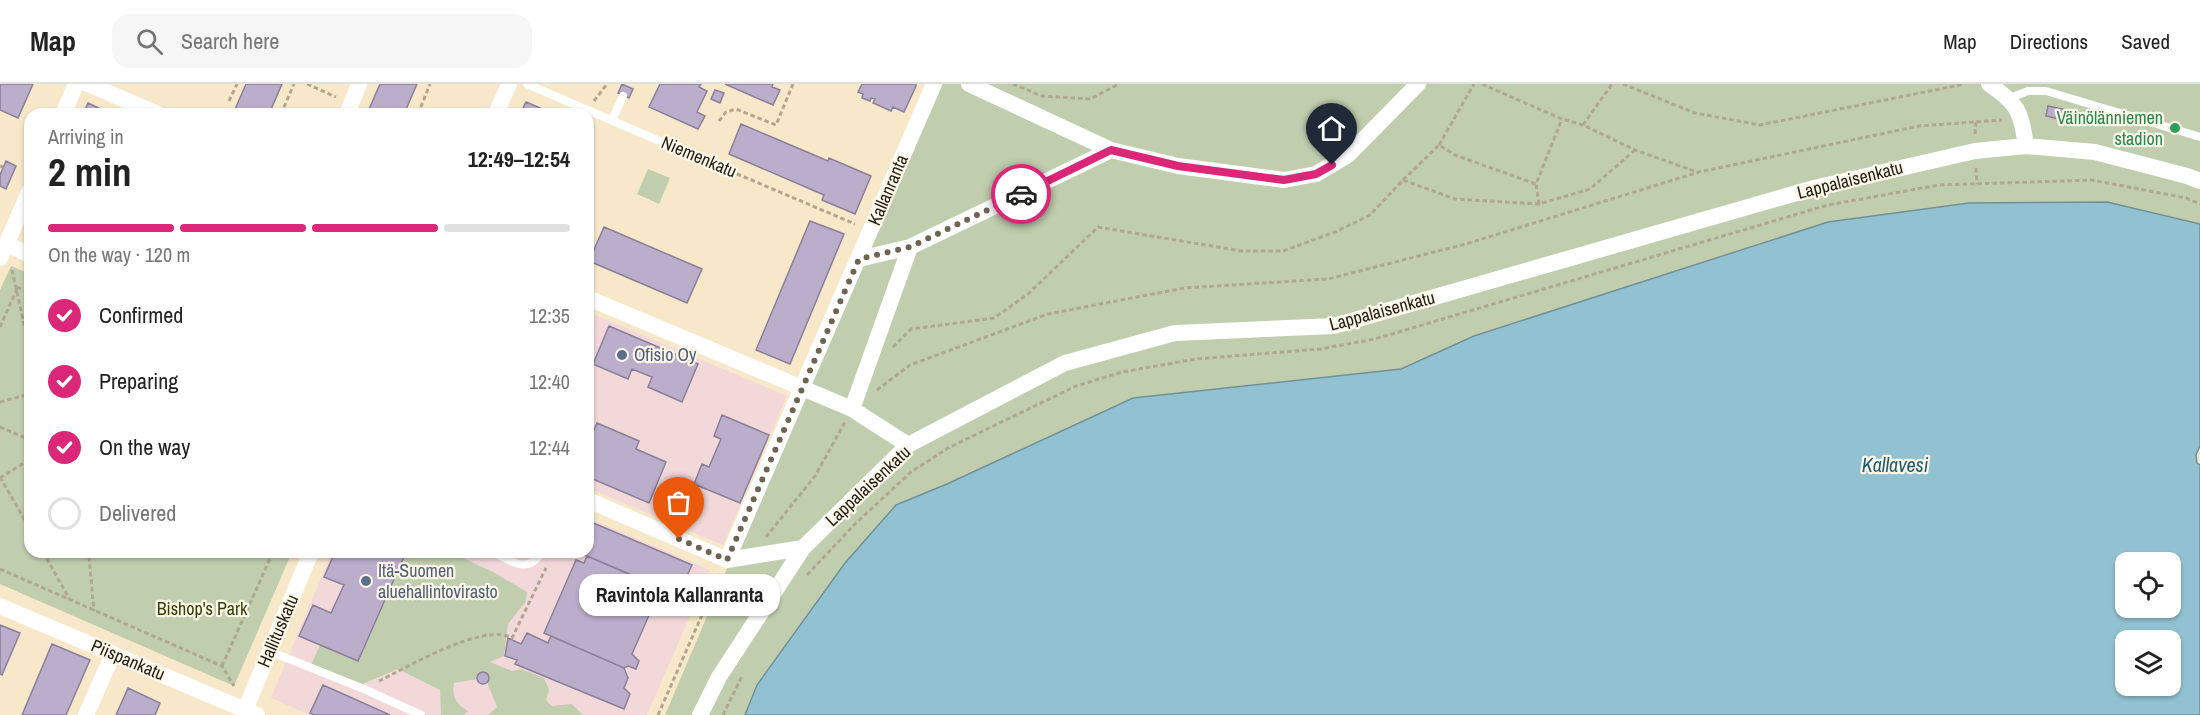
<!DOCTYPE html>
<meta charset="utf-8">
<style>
body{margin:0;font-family:"Archivo Narrow",sans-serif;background:#f6f6f6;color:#222;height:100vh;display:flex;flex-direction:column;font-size:22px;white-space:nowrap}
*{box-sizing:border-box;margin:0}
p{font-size:20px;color:#767676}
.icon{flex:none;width:33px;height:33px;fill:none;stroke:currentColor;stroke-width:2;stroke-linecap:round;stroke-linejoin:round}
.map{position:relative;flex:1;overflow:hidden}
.panel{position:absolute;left:24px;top:24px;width:570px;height:450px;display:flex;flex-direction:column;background:#fff;border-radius:18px;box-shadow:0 2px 4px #0004}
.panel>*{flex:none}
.fabs{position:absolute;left:2115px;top:468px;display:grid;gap:12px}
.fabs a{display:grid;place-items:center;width:66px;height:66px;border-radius:12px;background:#fff;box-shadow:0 2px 4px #0004;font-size:30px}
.pin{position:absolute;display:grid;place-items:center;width:51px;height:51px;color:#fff;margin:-62px -26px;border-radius:50% 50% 50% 0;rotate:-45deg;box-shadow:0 0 6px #0007}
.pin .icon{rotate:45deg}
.courier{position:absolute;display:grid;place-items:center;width:60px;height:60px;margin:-30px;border:4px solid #db2777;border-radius:50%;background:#fff;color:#222;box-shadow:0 2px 8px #0007}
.bubble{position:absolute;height:42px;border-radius:18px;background:#fff;box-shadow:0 2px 4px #0004;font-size:20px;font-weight:800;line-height:42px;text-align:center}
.head em{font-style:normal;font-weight:800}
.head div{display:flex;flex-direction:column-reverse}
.head{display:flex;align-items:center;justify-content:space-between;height:102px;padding:0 24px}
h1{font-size:39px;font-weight:800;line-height:45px}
.bar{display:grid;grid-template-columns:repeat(4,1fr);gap:9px 6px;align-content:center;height:72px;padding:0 24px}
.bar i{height:8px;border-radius:4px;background:#e0e0e0}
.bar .current{background:#db2777}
.bar p{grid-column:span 4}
ol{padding:0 24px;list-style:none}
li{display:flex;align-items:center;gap:18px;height:66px}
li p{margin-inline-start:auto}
li .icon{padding:6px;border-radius:50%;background:#db2777;color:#fff;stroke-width:4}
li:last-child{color:#767676}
li i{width:33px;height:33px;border:3px solid #e0e0e0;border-radius:50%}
header{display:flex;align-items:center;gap:36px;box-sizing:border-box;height:84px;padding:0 30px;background:#fff;border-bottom:2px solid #e0e0e0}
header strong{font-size:28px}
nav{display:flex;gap:33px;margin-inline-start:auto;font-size:21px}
.search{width:420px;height:54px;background:#f6f6f6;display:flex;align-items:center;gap:15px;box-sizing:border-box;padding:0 21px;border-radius:18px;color:#767676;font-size:22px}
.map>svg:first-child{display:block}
.commercial{fill:#f3d8da}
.green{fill:#c1ceae}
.water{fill:#92c2d2;stroke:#719199;stroke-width:1.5;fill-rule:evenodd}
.building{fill:#bbaecb;stroke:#8b7f9a;stroke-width:1.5}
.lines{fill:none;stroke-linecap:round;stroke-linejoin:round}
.path{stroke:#b1a68e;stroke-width:3;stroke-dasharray:4.5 3;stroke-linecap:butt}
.service{stroke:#fff;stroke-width:8}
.minor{stroke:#fff;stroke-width:16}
.done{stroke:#6d6553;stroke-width:6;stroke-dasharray:0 10.8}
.route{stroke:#db2777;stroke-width:8}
.leisure-dot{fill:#2e9e5b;stroke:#fdf7ea;stroke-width:2}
.service-dot{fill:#5c6f8a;stroke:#fdf7ea;stroke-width:2}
.labels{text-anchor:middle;stroke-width:4.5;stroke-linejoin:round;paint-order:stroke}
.leisure-label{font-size:18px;fill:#27864d;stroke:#fdf7ea;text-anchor:end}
.street-label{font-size:18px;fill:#231e13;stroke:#fdf7ea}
.service-label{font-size:18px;fill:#4e5e75;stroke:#fdf7ea;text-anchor:start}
.park-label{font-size:18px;fill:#304102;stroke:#fdf7ea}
.water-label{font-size:20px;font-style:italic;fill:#1e5b6d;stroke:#fdf7ea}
</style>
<header>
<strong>Map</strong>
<div class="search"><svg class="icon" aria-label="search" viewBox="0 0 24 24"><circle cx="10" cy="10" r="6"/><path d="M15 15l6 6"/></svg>Search here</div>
<nav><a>Map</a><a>Directions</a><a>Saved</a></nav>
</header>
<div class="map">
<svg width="2200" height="631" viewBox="0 0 2200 631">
<rect width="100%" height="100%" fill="#f7e8ca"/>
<path class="commercial" d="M588,228L787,312L723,461L588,404Z
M588,434L710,486L647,631H310L271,614L332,468H588Z"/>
<path class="green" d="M933,0H2200V140L2107,118L1511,240L1474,252L1401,285L1349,291L958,631H665Z
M648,85L670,94L659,120L637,110Z
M11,182L30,190V468H292L234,602L0,500V206Z
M406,468H450L495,489L527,508L526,517L508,540L504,572L490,578L512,587L521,585L544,594L549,606L546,616L552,622L572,620L583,631H488L497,623L487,598L488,590L483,587L479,590L477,595L454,599C452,613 456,620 468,627L464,631H441L440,606L398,585L360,601L311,581L320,561L358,577Z"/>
<path class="water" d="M2107,118L2200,140V362L2196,371L2197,379L2200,381V631H745L757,601L845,479L896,421L947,400L1133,314L1401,285L1474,252L1828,138L1969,119ZM2126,478H2170V524H2126ZM2126,556H2170V602H2126Z"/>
<path class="building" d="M0,0H33L18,34L0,26Z
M246,0H282L269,30H233Z
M380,0H417L404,30H367Z
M622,0L633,5L629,14L618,9Z
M660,0H701L699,3L707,7L697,28L705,32L698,45L649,23Z
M725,0H773L772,3L780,6L773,21Z
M862,0H916V2L904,28L893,23L891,27L873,19L875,15L871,14L870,17L862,14L863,10L858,8Z
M715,6L724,9L720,19L711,15Z
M526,18L554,30H520Z
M88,19L111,30H83Z
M2048,22L2082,29L2080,40L2046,32Z
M741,40L828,77L829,74L871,92L855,130L822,116L824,111L729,70Z
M6,77L16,82L6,105L0,102V91Z
M810,137L844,150L790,280L756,266Z
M604,143L702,185L687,219L589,177Z
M609,242L698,280L682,318L648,303L652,293L632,285L628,295L593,280Z
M722,331L769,351L740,419L694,400L702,380L709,383L721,355L714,352Z
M597,339L639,357L636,365L666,378L649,419L588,393V343L594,346Z
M591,438L692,481L686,494L693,498L686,514L580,469L588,468V444Z
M335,468H346L357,472L359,468H406L358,577L299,552L313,521L331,529L344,501L324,493Z
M587,472L661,504L632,570L639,577L636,585L628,582L624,584L544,549L576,476L584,479Z
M0,541L20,549L2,591L0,590Z
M527,549L548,559L551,552L624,584L628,594L624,604L630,610L624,625L515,580L517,576L505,572L508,554L521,560Z
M52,560L90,576L66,631H22Z
M477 594a6 6 0 1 1 12 0a6 6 0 1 1-12 0Z
M323,601L390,631H314L310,629Z
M128,604L160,619L155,631H116Z"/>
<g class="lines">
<path class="path" d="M307,0L336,13
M1013,0L1042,12L1090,15L1119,0
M1482,0L1562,35L1583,41L1635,66L1697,88
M1623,0L1695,29L1760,41L1965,0
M229,17L237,0
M594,17L607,0
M281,30L294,0
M418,30L430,0
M719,37L726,28L736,25L776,41L793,0
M1583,41L1612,0
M1975,50L1976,37
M1439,61L1474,0
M0,82L3,83
M723,84L855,140
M1976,84L1977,100
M1403,96L1439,61L1455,71L1536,100
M1539,120L1536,100L1562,35
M12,186L30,267
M17,203L30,209
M0,243L17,205
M893,263L911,245L994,234L1028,210L1098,143L1241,167H1283L1335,148L1370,131L1403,96L1455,115L1539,120L1590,105L1635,66
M877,306L910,281L1048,230L1184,204L1328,195L1466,160L1699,88L1919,42L2002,36
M0,318L30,310
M0,343L30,356
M0,393L30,445
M0,394L30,375
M766,453L815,392L845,338
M43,468L70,516
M89,473L94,527
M0,485L222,582L234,602
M807,491L856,439L911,388L948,364L1076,302L1122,288L1196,275L1320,265L1375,255L1828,121L1939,101L2092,96L2186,114L2200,120
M222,582L273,468
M379,597C408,583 483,538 512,554L546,484
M658,631L720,490
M723,631L742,592"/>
<path class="service" d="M527,0L713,80
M2010,14L2028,7H2046L2200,53
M612,36L623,12
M492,468C512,477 527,491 542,468
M269,567L364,605L421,631"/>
<path class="minor" d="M88,0L158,30
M969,0L1111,66L1178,82L1284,96L1316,90L1348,71L1418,0
M1989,0C2018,20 2021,27 2026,62
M63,30L76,0
M347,30L359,0
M496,30L509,0
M6,160L30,171
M0,174L30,106
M859,175L910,163L1111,66
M588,214L852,325L908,361
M852,325L910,163
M588,416L727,476L803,464
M727,476L934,0
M0,522L257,631
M245,626L311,468
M86,631L113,570
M700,631L719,593L803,464L908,361L1065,279L1175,249L1334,242L1814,104L1975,67L2026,62L2095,68L2187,92L2200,97"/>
</g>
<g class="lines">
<path class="done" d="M679,455L727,476L859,175L910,163L1021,110"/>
<path class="route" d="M1021,110L1111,66L1178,82L1284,96L1316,90L1332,81"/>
</g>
<circle class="leisure-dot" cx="2175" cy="44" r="6"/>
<g class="service-dot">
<circle cx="622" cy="271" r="6"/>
<circle cx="366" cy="497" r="6"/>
</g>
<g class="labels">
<g class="leisure-label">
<text x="2163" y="40">Väinölänniemen<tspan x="2163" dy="21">stadion</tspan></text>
</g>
<g class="street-label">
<text transform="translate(699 73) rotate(23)" y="6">Niemenkatu</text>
<text transform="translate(1850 96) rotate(-14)" y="6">Lappalaisenkatu</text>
<text transform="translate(888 106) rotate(-67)" y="6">Kallanranta</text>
<text transform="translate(1382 227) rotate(-15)" y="6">Lappalaisenkatu</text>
<text transform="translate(868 402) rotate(-43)" y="6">Lappalaisenkatu</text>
<text transform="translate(278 547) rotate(-67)" y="6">Hallituskatu</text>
<text transform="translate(128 576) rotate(23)" y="6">Piispankatu</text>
</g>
<g class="service-label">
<text x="634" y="277">Ofisio Oy</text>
<text x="378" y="493">Itä-Suomen<tspan x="378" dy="21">aluehallintovirasto</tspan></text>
</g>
<g class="park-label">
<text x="202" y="531">Bishop's Park</text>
</g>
<g class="water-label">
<text x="1895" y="388">Kallavesi</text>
</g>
</g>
</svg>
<div class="fabs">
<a><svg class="icon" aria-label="locate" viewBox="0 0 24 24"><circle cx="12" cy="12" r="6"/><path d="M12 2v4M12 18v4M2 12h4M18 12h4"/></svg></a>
<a><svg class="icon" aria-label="layers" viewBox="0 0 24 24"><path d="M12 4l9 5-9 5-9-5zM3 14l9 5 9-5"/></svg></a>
</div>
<div class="pin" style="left:679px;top:455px;background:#ea580c"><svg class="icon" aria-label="bag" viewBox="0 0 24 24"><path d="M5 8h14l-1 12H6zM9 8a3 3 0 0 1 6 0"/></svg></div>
<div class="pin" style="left:1332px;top:81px;background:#1f2937"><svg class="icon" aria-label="home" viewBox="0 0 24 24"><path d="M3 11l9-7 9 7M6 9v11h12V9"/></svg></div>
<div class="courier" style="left:1021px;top:110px"><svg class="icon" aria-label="car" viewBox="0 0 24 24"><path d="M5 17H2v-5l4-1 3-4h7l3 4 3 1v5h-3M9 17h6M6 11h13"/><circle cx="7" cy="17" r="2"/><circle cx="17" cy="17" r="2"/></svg></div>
<div class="bubble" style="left:579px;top:490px;width:201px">Ravintola Kallanranta</div>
<section class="panel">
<div class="head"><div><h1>2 min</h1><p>Arriving in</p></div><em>12:49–12:54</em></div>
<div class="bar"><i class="current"></i><i class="current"></i><i class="current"></i><i></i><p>On the way · 120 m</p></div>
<ol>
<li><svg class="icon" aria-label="check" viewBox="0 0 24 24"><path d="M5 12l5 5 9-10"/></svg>Confirmed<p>12:35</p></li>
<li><svg class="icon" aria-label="check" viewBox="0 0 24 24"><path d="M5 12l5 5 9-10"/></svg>Preparing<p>12:40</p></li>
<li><svg class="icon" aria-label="check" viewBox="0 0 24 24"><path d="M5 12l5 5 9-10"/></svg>On the way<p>12:44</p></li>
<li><i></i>Delivered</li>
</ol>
</section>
</div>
